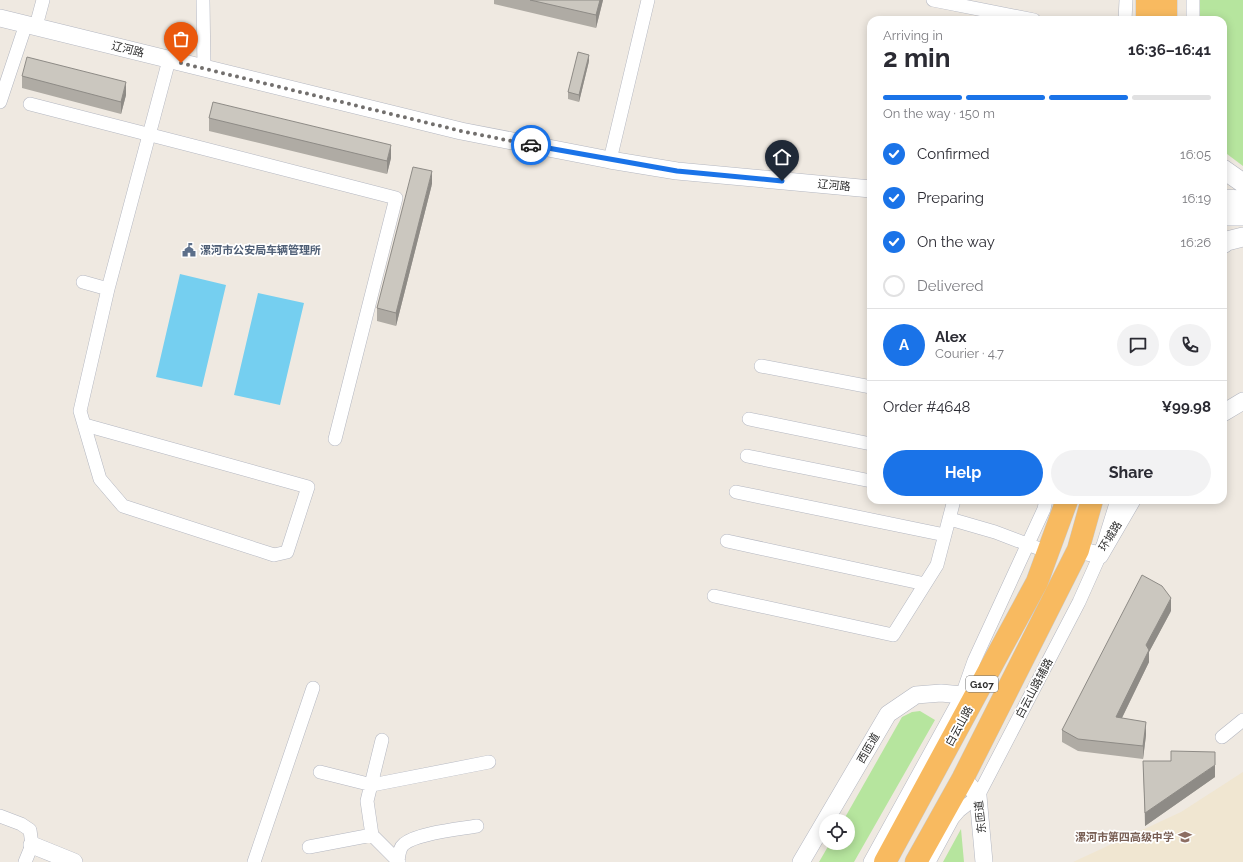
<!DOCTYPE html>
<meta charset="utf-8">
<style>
body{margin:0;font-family:Raleway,"Noto Sans SC",sans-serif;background:#f2f2f3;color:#2b2b33;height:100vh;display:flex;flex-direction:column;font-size:15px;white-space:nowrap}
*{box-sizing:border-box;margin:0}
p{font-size:13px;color:#7c7c81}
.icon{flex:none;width:22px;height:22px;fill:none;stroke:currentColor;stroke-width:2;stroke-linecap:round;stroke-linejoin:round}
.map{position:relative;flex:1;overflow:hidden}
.sheet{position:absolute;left:867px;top:16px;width:360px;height:488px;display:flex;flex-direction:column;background:#fff;border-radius:12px;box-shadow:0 2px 10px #0003}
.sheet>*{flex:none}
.buttons{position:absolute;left:819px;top:814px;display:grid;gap:8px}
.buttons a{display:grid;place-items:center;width:36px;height:36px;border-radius:50%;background:#fff;box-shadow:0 2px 10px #0003;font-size:20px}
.pin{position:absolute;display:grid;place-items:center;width:34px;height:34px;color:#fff;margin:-41px -17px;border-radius:50% 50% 50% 0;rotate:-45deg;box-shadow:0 0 4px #0007}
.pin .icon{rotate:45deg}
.courier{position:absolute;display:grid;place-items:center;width:40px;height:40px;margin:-20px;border:3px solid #1a73e8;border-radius:50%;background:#fff;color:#222;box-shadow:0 1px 5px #0007}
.summary em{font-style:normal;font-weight:700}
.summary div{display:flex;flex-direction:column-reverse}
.summary{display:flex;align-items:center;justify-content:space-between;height:68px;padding:0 16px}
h1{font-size:26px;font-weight:700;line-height:30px}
.bar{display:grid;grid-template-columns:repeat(4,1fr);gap:6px 4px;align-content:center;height:48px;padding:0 16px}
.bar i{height:5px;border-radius:3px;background:#e1e1e2}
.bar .on{background:#1a73e8}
.bar p{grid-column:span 4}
.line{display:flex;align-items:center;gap:10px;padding:0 16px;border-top:1px solid #e1e1e2}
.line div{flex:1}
.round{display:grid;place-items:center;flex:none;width:42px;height:42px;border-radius:21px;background:#f2f2f3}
ol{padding:0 16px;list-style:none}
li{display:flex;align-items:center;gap:12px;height:44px}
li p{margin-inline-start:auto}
li .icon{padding:4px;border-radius:50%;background:#1a73e8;color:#fff;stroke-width:4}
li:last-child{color:#7c7c81}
li i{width:22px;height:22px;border:2px solid #e1e1e2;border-radius:50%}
.button{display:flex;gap:8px;margin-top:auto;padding:8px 16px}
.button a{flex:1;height:46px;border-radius:24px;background:#1a73e8;color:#fff;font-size:16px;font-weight:700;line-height:46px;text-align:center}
.button a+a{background:#f2f2f3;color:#2b2b33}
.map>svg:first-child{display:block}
.education{fill:#f0e6d1}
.green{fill:#b6e59e}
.water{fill:#75cff0}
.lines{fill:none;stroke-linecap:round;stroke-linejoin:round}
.minor-casing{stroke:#b4b7c1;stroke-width:14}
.tertiary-casing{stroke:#b4b7c1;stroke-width:18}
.secondary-casing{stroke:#b4b7c1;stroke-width:20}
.trunk-casing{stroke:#c9c9c9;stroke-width:23}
.minor{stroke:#fff;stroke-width:13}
.tertiary{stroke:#fff;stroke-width:17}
.secondary{stroke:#fff;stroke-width:19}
.trunk{stroke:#f8ba60;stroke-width:22}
.wall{fill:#afaba4}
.shaded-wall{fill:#8e8b86}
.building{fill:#cbc7bf;stroke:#8e8b86}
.done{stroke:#726f6d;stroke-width:4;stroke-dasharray:0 7.2}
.route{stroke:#1a73e8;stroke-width:5}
.labels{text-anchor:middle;stroke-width:3.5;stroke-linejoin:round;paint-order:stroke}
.shield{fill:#fff;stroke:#6d6d6d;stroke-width:1}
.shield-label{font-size:10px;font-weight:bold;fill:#2e2e2e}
.street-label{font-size:11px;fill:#2e2e2e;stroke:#fff}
.service-label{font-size:11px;font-weight:bold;fill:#4e5e75;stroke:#fff;text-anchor:start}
.education-label{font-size:11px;font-weight:bold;fill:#785e54;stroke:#fff;text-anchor:end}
</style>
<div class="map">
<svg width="1243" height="862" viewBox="0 0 1243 862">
<rect width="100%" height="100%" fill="#efe9e1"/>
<path class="education" d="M1243,772V862H1073L1181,812Z"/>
<path class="green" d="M1197,0H1243V166L1223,151V20H1196Z
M920,711L935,720L854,862H819L830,843H848V821H843L902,717L912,712Z
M961,829L964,862H943Z"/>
<path class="water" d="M180,274L226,285L202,387L156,377Z
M258,293L304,303L280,405L234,395Z"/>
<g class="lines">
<g class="minor-casing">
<path id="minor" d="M203,0L204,69
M933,0L1034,20
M1125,20L1126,0
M1193,20V0
M36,26L43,0
M0,102L26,24
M30,104L396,198L335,439
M610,160L648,0
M83,282L108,289
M761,366L871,387
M749,419L871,444
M85,425L308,487L287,552L274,555L123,506L100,479L80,411L108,289L169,60
M747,456L871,481
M736,492L945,535
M950,519L995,532L1048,552
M727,541L925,584
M714,596L893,635L937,565L954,500
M1222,737L1243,720
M382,740L367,801L372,835L399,862
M320,772L372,785L489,762
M0,816L21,824L30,830L32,845L25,862
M309,847L372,835
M398,861C399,855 399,848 404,844C417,833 459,829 477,826
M254,862L313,688
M870,862L962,695L974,661L1044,509L1046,500
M929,862L953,818L959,811L978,796L1079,602L1100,555L1117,500"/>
</g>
<g class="tertiary-casing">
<path id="tertiary" d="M0,18L461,131L610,160L677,171L871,189
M1223,413L1243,401
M1078,550L1100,555L1132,500
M963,778L978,796L984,862
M32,845L74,862
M801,862L888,714L916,695L941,693L962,695L973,700"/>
</g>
<g class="secondary-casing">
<path id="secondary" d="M1223,169L1243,183
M1223,199L1243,200
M1223,216H1243
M1223,244L1227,241L1243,237"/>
</g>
<g class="trunk-casing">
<path id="trunk" d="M1147,20V0
M1166,20V0
M885,862L1037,582L1067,500
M916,862L963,778L1078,550L1092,500"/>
</g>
<use href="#minor" class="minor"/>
<use href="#tertiary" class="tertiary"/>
<use href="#secondary" class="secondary"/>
<use href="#trunk" class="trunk"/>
</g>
<path class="wall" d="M494,0H603L596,28L494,4Z
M589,61L579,102L568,99V92Z
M22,76L126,95L121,114L22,88Z
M209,118L391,158L387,174L209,131Z
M432,184L396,326L377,321V308Z
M1171,611L1149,652V662L1122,718L1146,735L1143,759L1078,751L1062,742V730Z
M1143,761L1215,777L1145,826Z"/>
<path class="shaded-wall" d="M600,0H603L596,28V15Z
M589,55V61L579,102V95Z
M126,82V95L121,114V102Z
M391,145V158L387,174V161Z
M432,171V184L396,326V313Z
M1171,598V611L1149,652V662L1116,730V717L1146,645Z
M1146,722V735L1143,759V746Z
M1215,765V777L1145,826V813Z"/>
<path class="building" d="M530,0H600L596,15Z
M578,52L589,55L579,95L568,92Z
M27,57L126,82L121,102L22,76Z
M213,102L391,145L387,161L209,118Z
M413,167L432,171L396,313L377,308Z
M1142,575L1162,586L1171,598L1146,645L1149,650L1116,717L1146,722L1143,746L1078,739L1062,730Z
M1171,751L1215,752V765L1145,813L1143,761H1171Z"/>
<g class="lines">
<path class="done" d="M181,63L461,131L531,145"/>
<path class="route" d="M531,145L677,171L782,181"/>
</g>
<defs>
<g id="civic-bare" transform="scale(1.08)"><path d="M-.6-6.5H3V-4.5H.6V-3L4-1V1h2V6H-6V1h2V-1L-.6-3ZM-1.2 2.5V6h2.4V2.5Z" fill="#5c6f8a" stroke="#fff" stroke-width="2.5" paint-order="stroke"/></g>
<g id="school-bare" transform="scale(1.08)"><path d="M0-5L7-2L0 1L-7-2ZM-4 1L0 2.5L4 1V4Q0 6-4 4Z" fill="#8d6e63" stroke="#fff" stroke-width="2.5" paint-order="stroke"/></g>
</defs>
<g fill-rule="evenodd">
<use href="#civic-bare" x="189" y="250"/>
<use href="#school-bare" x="1185" y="837"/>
</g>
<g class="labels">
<rect class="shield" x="966" y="676" width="32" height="16" rx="3"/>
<g class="shield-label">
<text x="982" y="688">G107</text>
</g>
<g class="street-label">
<text transform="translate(128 49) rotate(14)" y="4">辽河路</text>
<text transform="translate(834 185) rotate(5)" y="4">辽河路</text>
<text transform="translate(1110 536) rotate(-58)" y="4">环城路</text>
<text transform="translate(1034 688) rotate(-62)" y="4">白云山路辅路</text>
<text transform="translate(959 726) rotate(-61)" y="4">白云山路</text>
<text transform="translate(868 748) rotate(-60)" y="4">西匝道</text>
<text transform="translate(980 817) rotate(-96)" y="4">东匝道</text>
</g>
<g class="service-label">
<text x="200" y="254">漯河市公安局车辆管理所</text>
</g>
<g class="education-label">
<text x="1174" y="841">漯河市第四高级中学</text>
</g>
</g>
</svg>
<div class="buttons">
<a><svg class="icon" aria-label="locate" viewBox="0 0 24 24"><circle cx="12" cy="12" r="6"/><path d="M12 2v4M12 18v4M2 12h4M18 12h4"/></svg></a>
</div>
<div class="pin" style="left:181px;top:63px;background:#ea580c"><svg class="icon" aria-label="bag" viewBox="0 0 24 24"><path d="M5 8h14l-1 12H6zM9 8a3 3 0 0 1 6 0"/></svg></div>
<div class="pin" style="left:782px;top:181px;background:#1f2937"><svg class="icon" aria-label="home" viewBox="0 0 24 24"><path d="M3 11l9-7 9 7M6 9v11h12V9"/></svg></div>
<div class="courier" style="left:531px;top:145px"><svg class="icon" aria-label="car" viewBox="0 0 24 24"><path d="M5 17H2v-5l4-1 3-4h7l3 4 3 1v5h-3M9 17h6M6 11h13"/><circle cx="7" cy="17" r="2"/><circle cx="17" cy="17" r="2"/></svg></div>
<section class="sheet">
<div class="summary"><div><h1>2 min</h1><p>Arriving in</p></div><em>16:36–16:41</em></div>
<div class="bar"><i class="on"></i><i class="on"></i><i class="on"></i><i></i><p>On the way · 150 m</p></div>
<ol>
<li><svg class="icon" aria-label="check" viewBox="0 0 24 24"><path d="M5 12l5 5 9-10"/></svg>Confirmed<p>16:05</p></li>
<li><svg class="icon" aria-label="check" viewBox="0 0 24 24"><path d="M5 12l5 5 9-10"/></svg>Preparing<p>16:19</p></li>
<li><svg class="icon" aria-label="check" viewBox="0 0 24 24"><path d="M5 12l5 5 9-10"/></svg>On the way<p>16:26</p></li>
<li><i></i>Delivered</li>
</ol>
<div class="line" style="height:72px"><b class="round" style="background:#1a73e8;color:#fff">A</b><div><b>Alex</b><p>Courier · 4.7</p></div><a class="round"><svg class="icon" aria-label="chat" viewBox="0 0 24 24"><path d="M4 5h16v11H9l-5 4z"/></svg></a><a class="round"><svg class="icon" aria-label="phone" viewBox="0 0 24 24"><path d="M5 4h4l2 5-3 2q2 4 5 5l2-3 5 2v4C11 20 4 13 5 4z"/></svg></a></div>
<div class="line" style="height:52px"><div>Order #4648</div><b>¥99.98</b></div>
<div class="button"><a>Help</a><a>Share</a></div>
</section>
</div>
